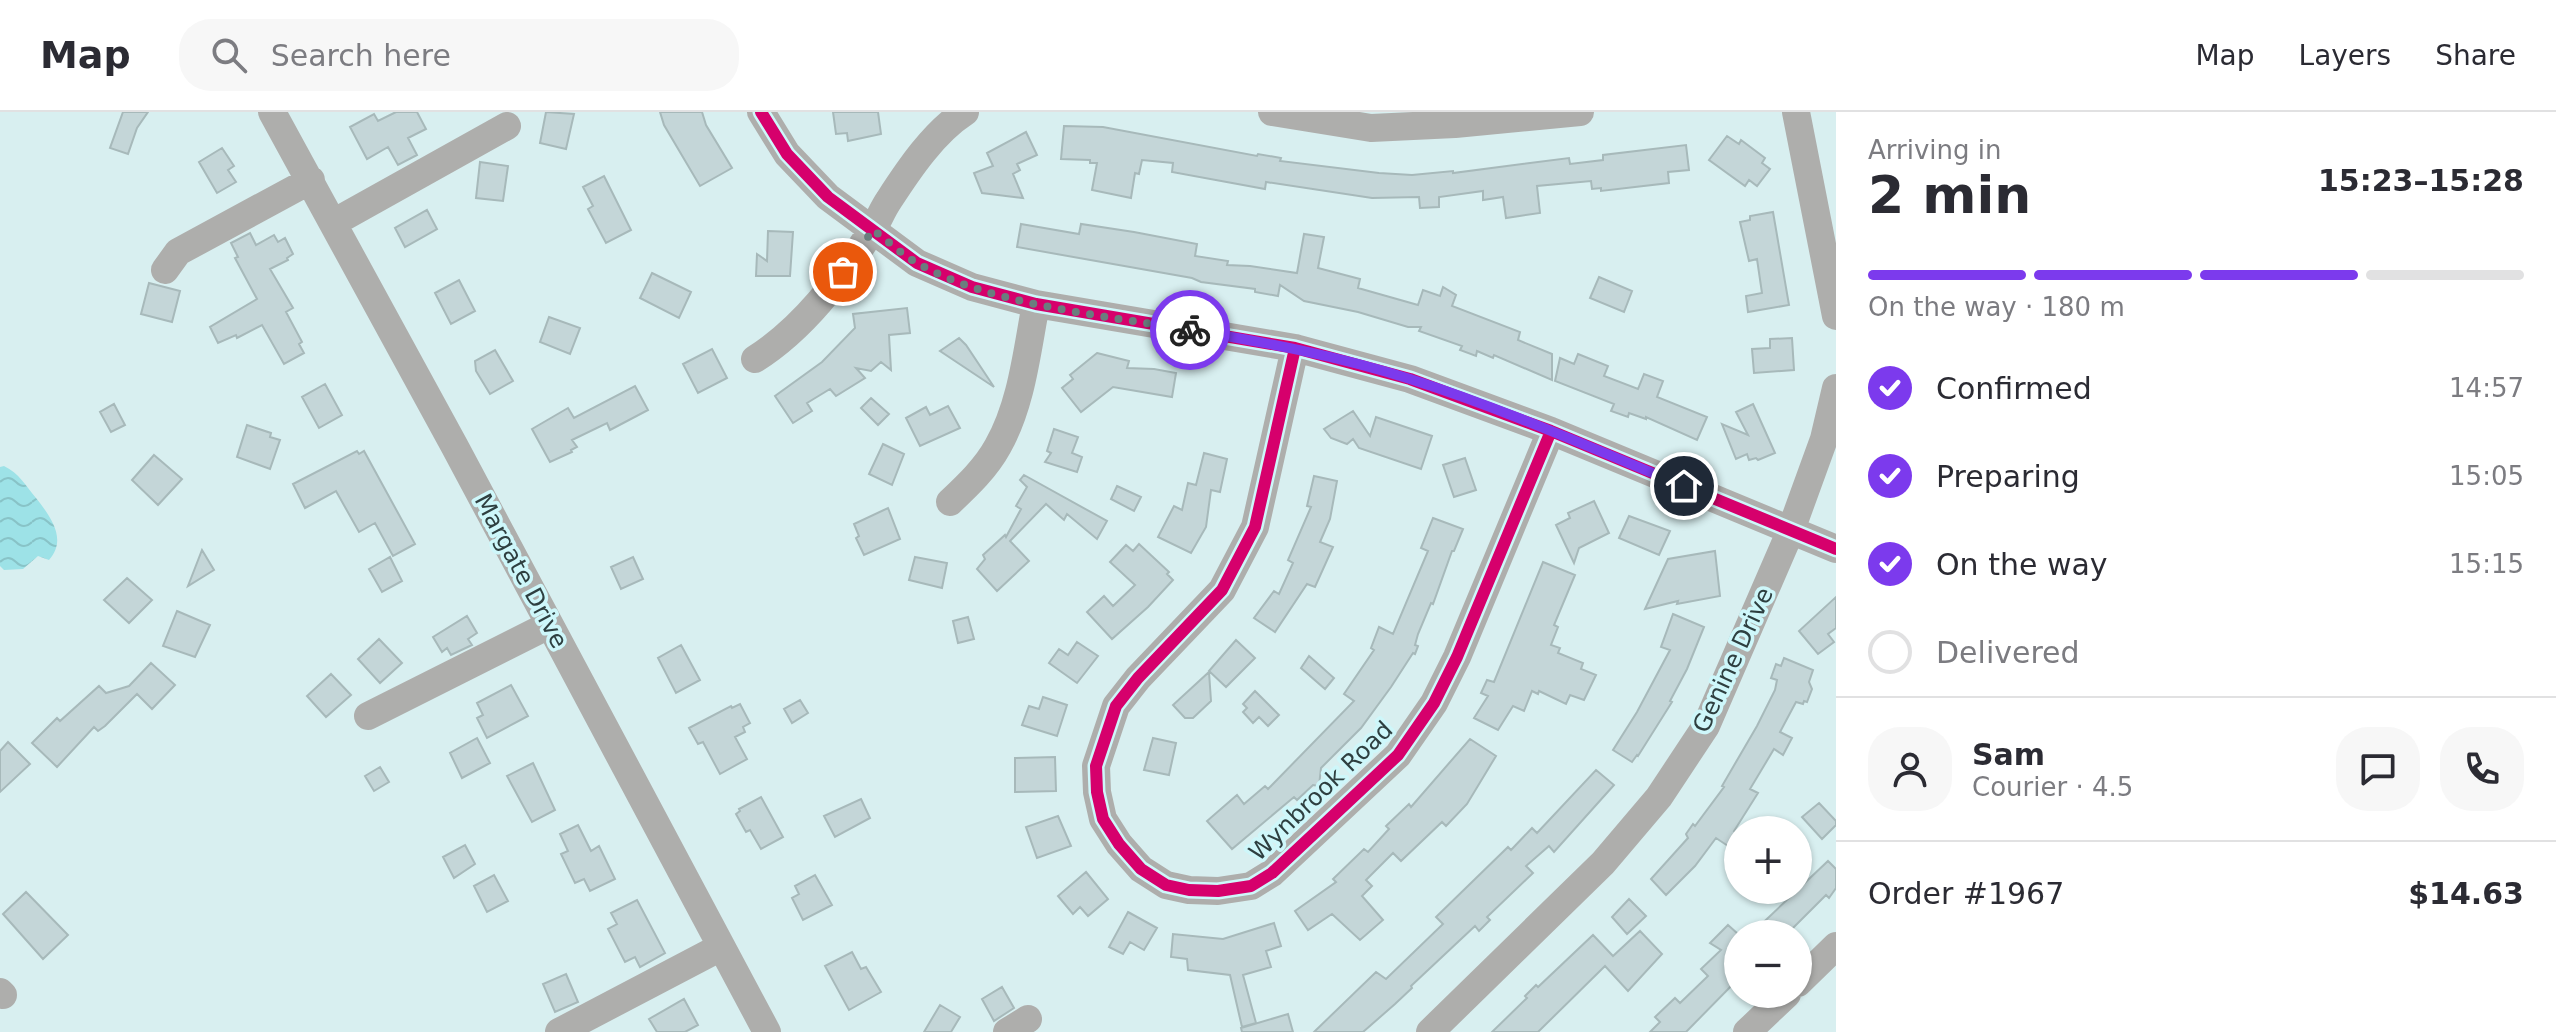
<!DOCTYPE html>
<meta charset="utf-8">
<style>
body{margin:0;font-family:"DejaVu Sans",sans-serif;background:#f7f7f7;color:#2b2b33;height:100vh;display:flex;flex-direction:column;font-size:30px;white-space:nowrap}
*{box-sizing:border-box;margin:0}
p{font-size:26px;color:#7c7c81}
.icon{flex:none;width:44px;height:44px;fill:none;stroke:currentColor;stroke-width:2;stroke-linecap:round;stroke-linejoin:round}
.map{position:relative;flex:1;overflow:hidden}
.details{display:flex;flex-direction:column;background:#fff;width:720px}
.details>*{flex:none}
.controls{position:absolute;left:1724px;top:704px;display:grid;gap:16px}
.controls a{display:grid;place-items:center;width:88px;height:88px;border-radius:50%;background:#fff;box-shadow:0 2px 6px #0004;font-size:40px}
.pin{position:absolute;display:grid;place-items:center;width:68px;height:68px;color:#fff;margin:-34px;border:4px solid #fff;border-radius:50%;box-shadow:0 2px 8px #0007}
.courier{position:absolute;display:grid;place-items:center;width:80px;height:80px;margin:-40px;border:6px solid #7c3aed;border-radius:50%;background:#fff;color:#222;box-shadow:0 2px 10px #0007}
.overview em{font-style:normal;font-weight:700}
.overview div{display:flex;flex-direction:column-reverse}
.overview{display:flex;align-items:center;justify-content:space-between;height:136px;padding:0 32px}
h1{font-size:52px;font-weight:700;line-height:60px}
.bar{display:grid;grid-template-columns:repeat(4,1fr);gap:12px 8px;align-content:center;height:96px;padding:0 32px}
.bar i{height:10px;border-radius:6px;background:#e1e1e2}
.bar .active{background:#7c3aed}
.bar p{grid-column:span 4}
.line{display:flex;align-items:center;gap:20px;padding:0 32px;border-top:2px solid #e1e1e2}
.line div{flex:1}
.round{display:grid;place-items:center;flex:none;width:84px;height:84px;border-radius:32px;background:#f7f7f7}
ol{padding:0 32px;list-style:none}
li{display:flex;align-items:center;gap:24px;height:88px}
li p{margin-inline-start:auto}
li .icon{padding:8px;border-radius:50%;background:#7c3aed;color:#fff;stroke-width:4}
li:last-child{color:#7c7c81}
li i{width:44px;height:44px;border:4px solid #e1e1e2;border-radius:50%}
header{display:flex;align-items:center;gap:48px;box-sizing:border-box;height:112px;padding:0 40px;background:#fff;border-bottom:2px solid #e1e1e2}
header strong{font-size:38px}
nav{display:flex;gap:44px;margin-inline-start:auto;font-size:28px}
.search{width:560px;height:72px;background:#f7f7f7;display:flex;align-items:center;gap:20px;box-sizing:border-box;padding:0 28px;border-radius:32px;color:#7c7c81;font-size:30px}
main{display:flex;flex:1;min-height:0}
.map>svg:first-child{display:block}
.water{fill:url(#water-waves)}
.building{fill:#c4d6d8;stroke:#a7b9ba;stroke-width:2}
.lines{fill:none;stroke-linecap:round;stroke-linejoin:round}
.minor{stroke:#aeaeac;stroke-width:28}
.cycleway-casing{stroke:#cef7fa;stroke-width:17}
.cycleway{stroke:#d6006c;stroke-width:12}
.done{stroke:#6a7d7e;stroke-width:8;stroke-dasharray:0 14.4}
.route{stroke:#7c3aed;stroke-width:10}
.labels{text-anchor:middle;stroke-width:7;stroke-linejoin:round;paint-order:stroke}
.street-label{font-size:24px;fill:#2e3f40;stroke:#cef7fa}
</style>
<header>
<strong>Map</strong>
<div class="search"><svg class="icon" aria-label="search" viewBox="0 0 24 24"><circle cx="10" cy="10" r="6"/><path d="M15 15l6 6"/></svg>Search here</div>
<nav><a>Map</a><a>Layers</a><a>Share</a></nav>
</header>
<main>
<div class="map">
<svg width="1836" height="920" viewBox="0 0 1836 920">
<defs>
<pattern id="water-waves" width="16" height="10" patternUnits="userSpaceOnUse" patternTransform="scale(2)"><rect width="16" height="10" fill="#9de2e7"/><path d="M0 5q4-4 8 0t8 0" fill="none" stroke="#88c3c7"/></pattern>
</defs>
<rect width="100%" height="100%" fill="#d8eff0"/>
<path class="water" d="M4,354C19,361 26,374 36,386C50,404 68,427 49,448L38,444L23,457L4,458L0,454V355Z"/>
<path class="building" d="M123,0H148L137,16L128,42L110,36Z
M396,0H417L426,17L408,26L417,43L398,53L388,35L367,47L350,15L374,2L378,9Z
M546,0L574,2L566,37L540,31Z
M660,0H702L706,13L732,56L700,74L664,13Z
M833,0H878L881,22L848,29L847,21L836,22Z
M1064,14L1103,15L1257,44L1258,42L1281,46L1280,49L1379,61L1412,63L1453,59V61L1569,46L1570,52L1603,48V43L1686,33L1689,58L1668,60L1669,71L1601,79V76L1592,77L1591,69L1537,74L1540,101L1506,106L1503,85L1483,88V79L1439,85V95L1420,96L1419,85L1372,86L1266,70L1265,77L1172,60L1173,51L1142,48L1139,62L1135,61L1131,86L1092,78L1097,51H1090V48L1061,47Z
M1026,20L1037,43L1017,52L1020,58L1013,62L1023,86L982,81L974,61L993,54L987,41Z
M1727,24L1739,32L1741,28L1765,46L1762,51L1770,57L1757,74L1749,68L1745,74L1709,48Z
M222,36L234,54L228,58L236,70L217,81L199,50Z
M480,50L508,54L503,89L476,86Z
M604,64L631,118L606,131L588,97L593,94L583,75Z
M427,98L437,117L405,135L395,116Z
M1773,100L1789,193L1748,200L1746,184L1762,181L1757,147L1749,149L1740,110L1750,108V104Z
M1021,112L1079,122L1081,112L1134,120L1197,132L1195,144L1228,149L1227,153L1250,154L1297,161L1304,122L1324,125L1318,156L1360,167L1358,176L1418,193L1423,178L1440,184L1443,175L1456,183L1452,194L1520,220L1518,228L1552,242V268L1494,243L1493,246L1477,239L1476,244L1460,238L1462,234L1419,219L1421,215H1408L1358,200L1304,189L1280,173L1278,184L1255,180V177L1201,170L1192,166L1017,135Z
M768,119L793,120L790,164H756L757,142L767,149Z
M250,121L256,133L274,123L278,130L285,126L293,142L287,146L288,148L270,157L293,196L286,200L302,230L299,232L304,241L284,252L262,213L237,226L236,223L218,231L210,215L257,187L235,146L238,145L231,131Z
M652,161L691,180L679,206L640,186Z
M1599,165L1632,179L1624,200L1590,186Z
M459,168L475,199L451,212L435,181Z
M149,171L180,179L172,210L141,202Z
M907,196L910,221L889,223L891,258L881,250L871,259L856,256L865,266L836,284L830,277L807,291L812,299L793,311L775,284L822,250L855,216L853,202Z
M549,205L580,216L570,242L540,230Z
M959,226L966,233L994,275L940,239Z
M1792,226L1794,258L1754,261L1752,237L1770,236V227Z
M712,237L727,266L698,281L683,252Z
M495,238L513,269L490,282L476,259L475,249Z
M1097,241L1129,249L1127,256L1154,257L1176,261L1172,285L1113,275L1081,300L1062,276L1073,267L1070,263Z
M1578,242L1608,254L1604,264L1638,277L1644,262L1663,269L1657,285L1707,305L1697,328L1646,305V307L1629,301L1628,305L1611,299L1614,292L1555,269L1560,246L1574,252Z
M325,272L342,303L319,316L302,285Z
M635,274L648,298L610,318L607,311L572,328L577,335L571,338L572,340L550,350L532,317L568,296L574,306Z
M871,286L889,302L878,313L861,296Z
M114,292L125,313L111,320L100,300Z
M1753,292L1775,341L1758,348L1756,346L1749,348L1747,342L1736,347L1722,312L1748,323L1736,300Z
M948,294L960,316L920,334L906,306L926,295L930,303Z
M1353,299L1370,324L1376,305L1432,324L1421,357L1359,336L1353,327L1347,332L1331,326L1324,317Z
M247,313L271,321L270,325L280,328L270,357L237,345Z
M1054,317L1078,325L1072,341L1082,345L1077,360L1045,350L1051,341L1047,339Z
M883,332L904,342L892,373L869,362Z
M357,339L359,342L364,339L415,432L393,444L375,411L359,420L336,379L305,396L293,372Z
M1204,341L1227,347L1220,380L1211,378L1206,415L1191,441L1158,425L1174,394L1182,398L1188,371L1196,373Z
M154,343L182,367L158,393L132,368Z
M1465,346L1476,378L1454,385L1443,353Z
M1024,363L1107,409L1097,427L1067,402L1064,408L1046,392L1010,429L1029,449L997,479L977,457L985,447L983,443L1005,423L1006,425L1021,397L1016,394L1027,375L1020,368Z
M1314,364L1337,369L1330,407L1320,430L1333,435L1315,475L1307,472L1275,520L1254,506L1274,479L1279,482L1293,451L1288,448L1311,395L1307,394Z
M1117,374L1141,385L1134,399L1111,387Z
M1594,389L1609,421L1579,436L1574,451L1556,413L1570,406L1568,401Z
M888,396L900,427L864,443L856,426L859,424L854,412Z
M1629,404L1670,419L1659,443L1619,426Z
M1433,406L1463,417L1454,439H1452L1433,492L1431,491L1418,522L1415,533L1418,534L1415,542L1413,541L1391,575L1361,616L1321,656L1319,674L1313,673L1297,688L1294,685L1232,737L1207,709L1237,683L1244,692L1265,674L1268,677L1354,589L1344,582L1374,538L1371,536L1379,515L1393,522L1428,439L1421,436Z
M1139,432L1169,460L1167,462L1173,468L1148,495L1112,527L1087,500L1104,484L1113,494L1135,473L1110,450L1126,433L1133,439Z
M202,438L214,458L188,474Z
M1715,439L1720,484L1677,492L1678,489L1645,497L1668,447Z
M390,445L402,469L382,480L369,457Z
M633,445L643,467L621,477L611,455Z
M915,445L947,451L942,476L909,468Z
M1543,450L1575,463L1554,513L1558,515L1551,533L1560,536L1558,541L1583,551L1581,557L1596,563L1584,588L1570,583L1566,592L1539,579L1538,582L1532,579L1524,599L1513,594L1498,618L1474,606L1488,584L1481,581L1487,568L1494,570Z
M127,466L152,488L129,511L104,488Z
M1836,485V516L1828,522L1834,530L1818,542L1799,519Z
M177,499L210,513L195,545L163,534Z
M1673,502L1704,515L1687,557L1670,589L1672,590L1638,644L1637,643L1632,650L1613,638L1637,600L1670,538L1661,535Z
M467,504L477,521L468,527L472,533L451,543L447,536L442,540L433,525Z
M968,505L974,527L958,531L953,509Z
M379,527L402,551L380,571L358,547Z
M1236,528L1255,546L1226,575L1209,559Z
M1077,530L1098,544L1077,571L1049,551L1059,537L1068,543Z
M681,533L700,568L676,581L658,546Z
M1309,544L1334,566L1325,577L1301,556Z
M1784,546L1813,558L1809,570L1812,577L1807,590L1804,589L1803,592L1796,590L1780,620L1792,626L1783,643L1774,637L1750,677L1758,681L1734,719L1737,722L1728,734L1716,726L1695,754L1666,783L1651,767L1688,726L1686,722L1693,712L1695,714L1724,675L1722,674L1757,614L1775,578L1777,568L1771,566L1776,552L1781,554Z
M151,551L175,573L152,597L137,582L105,614L98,619L94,615L57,655L32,631L57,606L60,609L99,574L106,581L129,574Z
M1209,560L1211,589L1193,606H1185L1173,593Z
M331,562L351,583L326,605L307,584Z
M511,573L528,604L487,626L477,606L483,603L477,591Z
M1255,579L1279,603L1268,614L1259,605L1253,611L1243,600L1247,596L1243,592Z
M1043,585L1067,593L1057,624L1022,613L1029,594L1039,597Z
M800,588L808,601L792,611L784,597Z
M740,592L750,611L743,615L745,620L735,625L747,647L720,662L703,630L698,632L689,616L731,594L732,596Z
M477,626L490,651L462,666L450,641Z
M1153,626L1176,631L1169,663L1144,658Z
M1470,627L1496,644L1467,692L1446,714L1442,710L1401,749L1393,741L1366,768L1372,774L1362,784L1383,808L1360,828L1332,802L1308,818L1295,799L1336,770L1333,767L1364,737L1368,740L1389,717L1386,714L1409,692L1411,695Z
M8,630L30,652L0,680V639Z
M1055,645L1056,679L1015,680V646Z
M533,651L555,698L532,710L507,664Z
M380,655L389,670L374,679L365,664Z
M1596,658L1614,673L1554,740L1549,734L1526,754L1533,761L1487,805L1490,808L1479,819L1475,814L1411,874L1412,876L1395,892L1363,920H1314L1376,860L1386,867L1443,812L1436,805L1508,735L1511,738L1532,716L1537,721Z
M761,685L783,725L761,737L750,718L746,720L736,702L740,699L739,697Z
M861,687L870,706L835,725L824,704Z
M1819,691L1836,709V713L1822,727L1802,705Z
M1058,704L1071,734L1037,746L1026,715Z
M578,713L591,739L599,734L615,767L590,779L584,767L575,771L561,742L568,739L560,722Z
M465,733L475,752L454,766L443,745Z
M1828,749L1836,757V776L1829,786L1826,783L1787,822H1751Z
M1086,760L1108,787L1088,804L1080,795L1073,802L1058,784Z
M494,763L508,789L487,800L474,774Z
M815,763L832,793L803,808L792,786L799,782L795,774Z
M26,780L68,823L43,847L3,802Z
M1629,787L1646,804L1627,822L1612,805Z
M637,788L665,841L640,855L635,845L625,850L608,817L617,812L611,801Z
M1128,800L1157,816L1144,838L1130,830L1123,842L1109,835Z
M1274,811L1281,834L1266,839L1271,855L1243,863L1256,911L1242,915L1230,863L1188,858L1187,847L1171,845L1173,822L1223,827Z
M1728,813L1738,822V867L1686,920H1650L1660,910L1655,905L1675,886L1680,891L1708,864L1701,857L1721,838L1710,831Z
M1640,819L1662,842L1628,879L1605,854L1538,920H1492L1527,886L1525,884L1536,873L1538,875L1593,823L1613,844Z
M852,840L861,857L866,855L881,880L849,898L825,854Z
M566,862L578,890L555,900L543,872Z
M1002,875L1014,896L994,909L982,887Z
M684,887L698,913L685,920H657L649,907Z
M940,893L960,905L951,920H924Z
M1288,902L1293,920H1242L1241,916Z"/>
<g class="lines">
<path class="minor" d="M272,0L455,335L767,920
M761,0L787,42L828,85L917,151L972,175L1036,192L1295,236L1410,267L1551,319L1836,437
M1272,0L1371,16L1455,12L1580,0
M1796,0L1836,204
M333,111L507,14
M165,158L178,140L311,68
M1295,236L1255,415L1222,478L1138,566L1116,594L1096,654L1097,680L1103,707L1119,732L1141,757L1166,773L1189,778L1218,779L1251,774L1272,761L1398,643L1434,591L1457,545L1551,319
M755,247C804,216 839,168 871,120C878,110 882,98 889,88C909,57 934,20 965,0
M950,390C968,373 986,356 998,334C1022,292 1027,238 1036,192
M368,604L549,513
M1798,871L1836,834
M0,880L3,883
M559,920L721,835
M1007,920L1028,907
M1430,920L1603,751L1659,685L1706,614L1791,418L1824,327L1836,276
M1747,920L1787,882"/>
<g class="cycleway-casing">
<path id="cycleway" d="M761,0L787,42L828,85L917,151L972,175L1036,192L1295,236L1410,267L1551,319L1836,437
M1295,236L1255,415L1222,478L1138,566L1116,594L1096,654L1097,680L1103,707L1119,732L1141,757L1166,773L1189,778L1218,779L1251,774L1272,761L1398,643L1434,591L1457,545L1551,319"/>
</g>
<use href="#cycleway" class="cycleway"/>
</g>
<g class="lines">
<path class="done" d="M843,160L873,118C887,128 901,142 917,151C989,193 1107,204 1190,218"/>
<path class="route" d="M1190,218C1264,230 1338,244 1410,267C1504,297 1594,337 1684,374"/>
</g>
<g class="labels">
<g class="street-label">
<text transform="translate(521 459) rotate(62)" y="8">Margate Drive</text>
<text transform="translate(1733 548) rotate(-65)" y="8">Genine Drive</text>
<text transform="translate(1321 679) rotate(-44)" y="8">Wynbrook Road</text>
</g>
</g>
</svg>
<div class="controls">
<a>+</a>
<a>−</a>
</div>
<div class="pin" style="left:843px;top:160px;background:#ea580c"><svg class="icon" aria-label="bag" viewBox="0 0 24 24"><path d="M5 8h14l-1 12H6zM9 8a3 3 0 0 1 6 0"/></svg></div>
<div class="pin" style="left:1684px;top:374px;background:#1f2937"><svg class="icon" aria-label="home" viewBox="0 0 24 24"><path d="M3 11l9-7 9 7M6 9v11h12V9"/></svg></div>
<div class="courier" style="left:1190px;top:218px"><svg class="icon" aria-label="bike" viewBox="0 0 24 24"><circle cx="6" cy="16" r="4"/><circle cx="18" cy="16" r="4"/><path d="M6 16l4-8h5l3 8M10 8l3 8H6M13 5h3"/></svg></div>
</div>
<section class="details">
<div class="overview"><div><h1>2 min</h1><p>Arriving in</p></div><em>15:23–15:28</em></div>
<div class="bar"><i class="active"></i><i class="active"></i><i class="active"></i><i></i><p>On the way · 180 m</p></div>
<ol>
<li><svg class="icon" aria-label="check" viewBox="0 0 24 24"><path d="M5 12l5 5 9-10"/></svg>Confirmed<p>14:57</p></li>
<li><svg class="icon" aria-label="check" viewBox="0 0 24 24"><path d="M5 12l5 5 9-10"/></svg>Preparing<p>15:05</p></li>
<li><svg class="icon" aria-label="check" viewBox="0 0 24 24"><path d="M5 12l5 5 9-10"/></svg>On the way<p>15:15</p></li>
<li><i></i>Delivered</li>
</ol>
<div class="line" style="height:144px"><a class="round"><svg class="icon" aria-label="person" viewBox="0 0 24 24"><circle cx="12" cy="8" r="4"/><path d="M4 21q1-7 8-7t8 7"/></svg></a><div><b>Sam</b><p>Courier · 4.5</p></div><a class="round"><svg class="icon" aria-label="chat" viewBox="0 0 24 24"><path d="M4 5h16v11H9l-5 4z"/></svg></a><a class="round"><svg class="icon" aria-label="phone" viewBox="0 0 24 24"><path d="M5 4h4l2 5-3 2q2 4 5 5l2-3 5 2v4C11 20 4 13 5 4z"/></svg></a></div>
<div class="line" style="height:104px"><div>Order #1967</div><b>$14.63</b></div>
</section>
</main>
